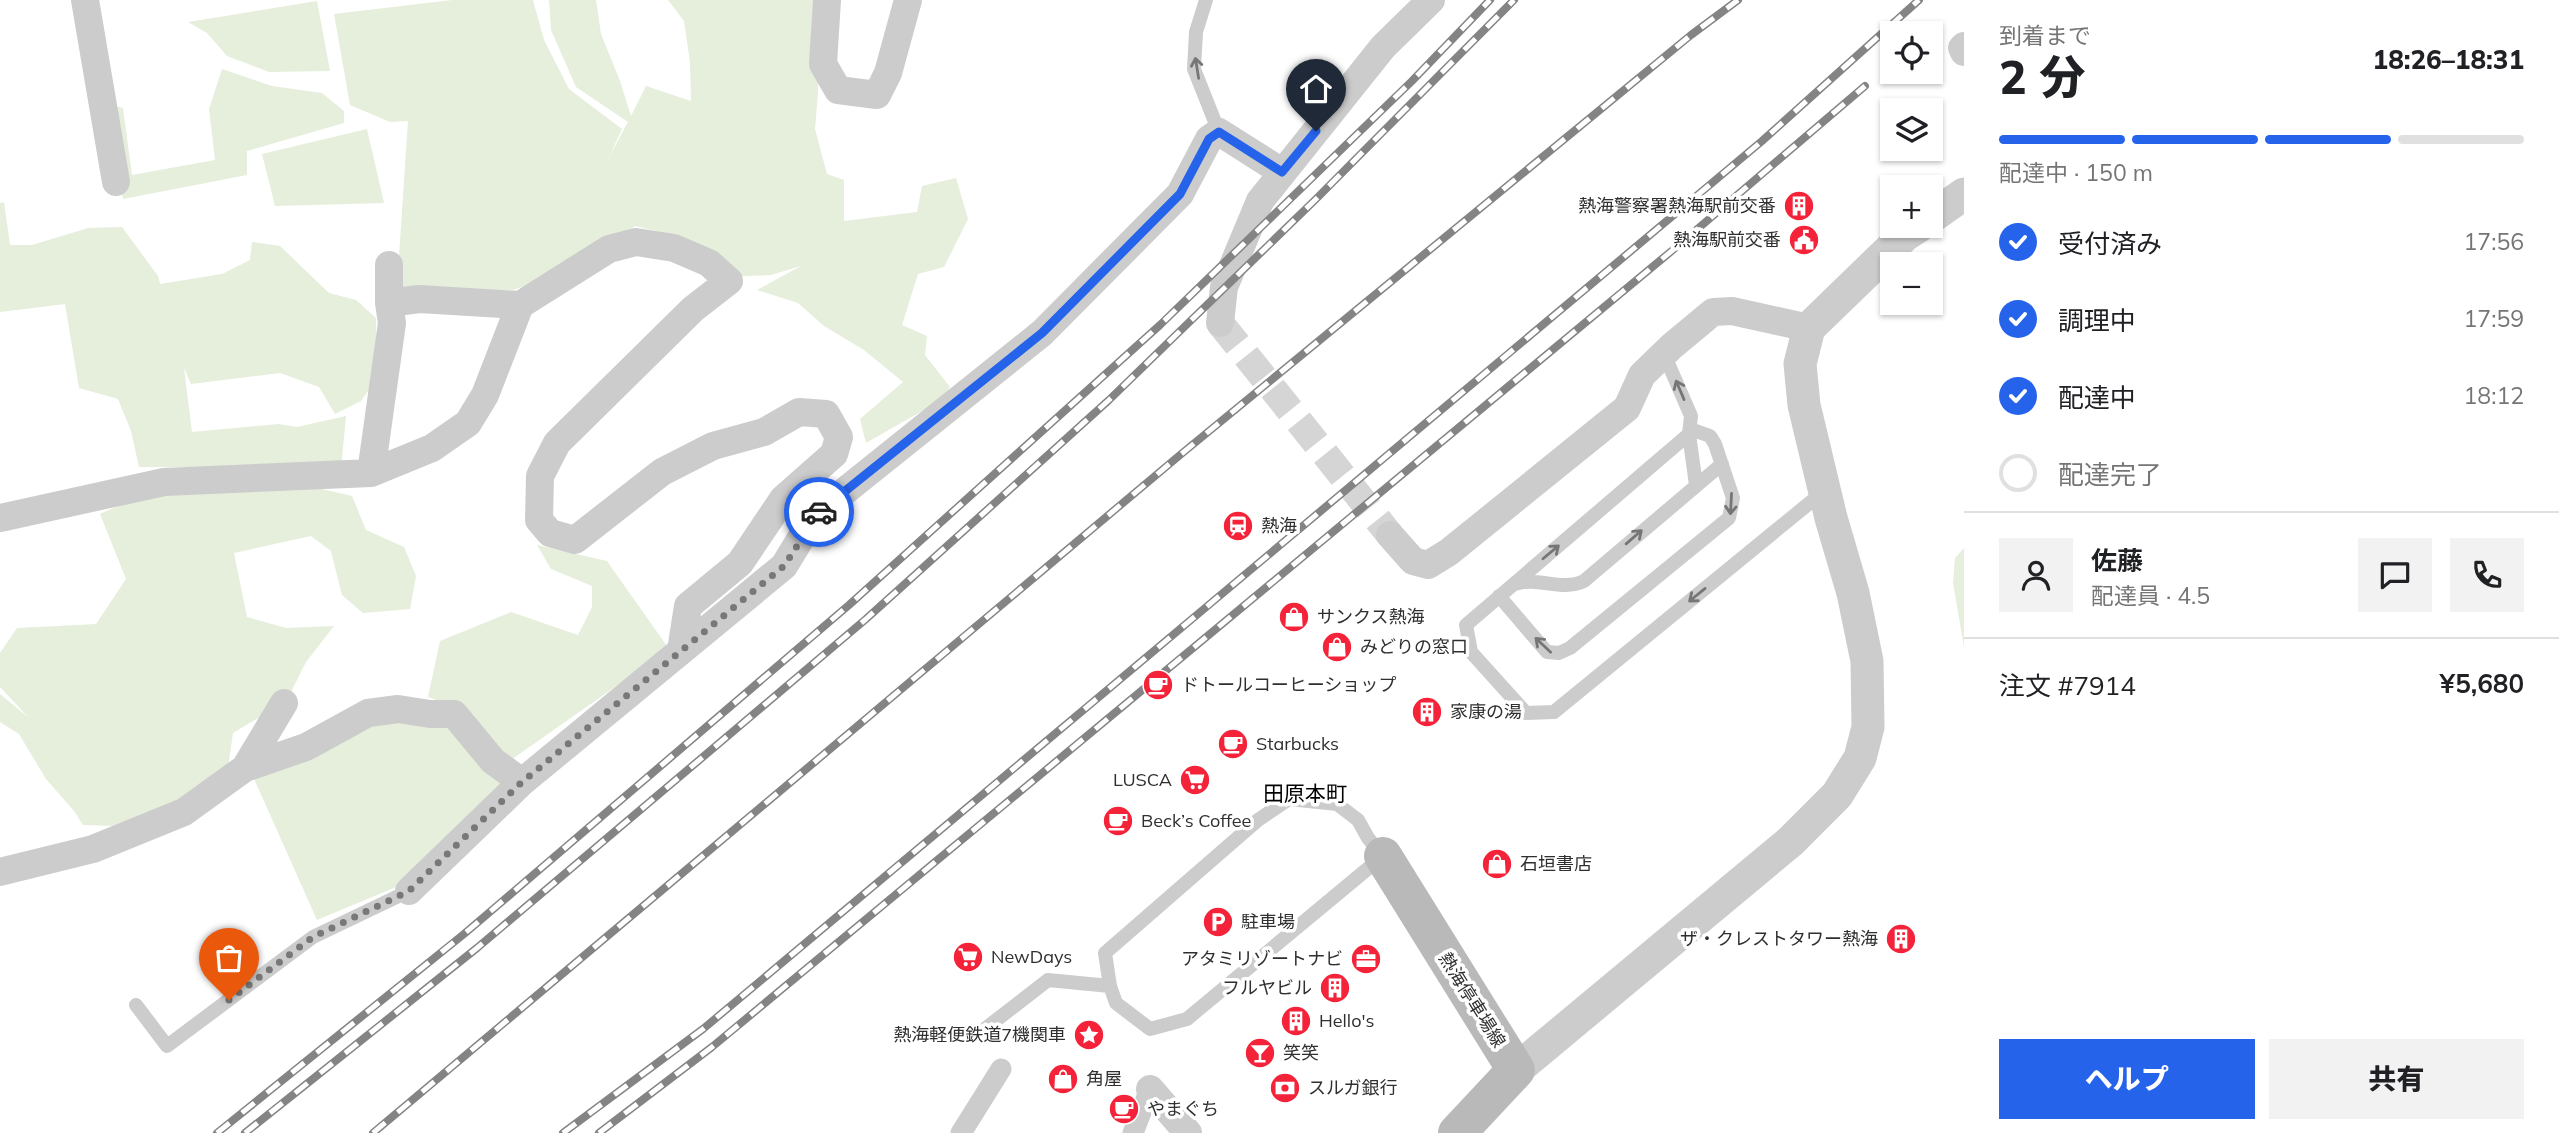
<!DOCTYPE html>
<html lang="ja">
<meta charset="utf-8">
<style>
body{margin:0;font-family:Mulish,"Noto Sans JP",sans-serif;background:#f2f2f2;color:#202124;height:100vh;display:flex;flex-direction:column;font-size:26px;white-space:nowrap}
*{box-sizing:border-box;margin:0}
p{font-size:23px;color:#757577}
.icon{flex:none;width:38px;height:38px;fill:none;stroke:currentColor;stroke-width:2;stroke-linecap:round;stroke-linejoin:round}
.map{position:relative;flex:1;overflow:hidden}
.side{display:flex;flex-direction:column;background:#fff;width:595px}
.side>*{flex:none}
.tools{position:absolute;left:1880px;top:21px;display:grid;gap:14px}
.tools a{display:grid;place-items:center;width:63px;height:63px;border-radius:0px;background:#fff;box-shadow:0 2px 5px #0004;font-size:35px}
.pin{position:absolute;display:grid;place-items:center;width:60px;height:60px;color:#fff;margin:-72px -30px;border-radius:50% 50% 50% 0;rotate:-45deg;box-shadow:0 0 7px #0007}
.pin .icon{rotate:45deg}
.courier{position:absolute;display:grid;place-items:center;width:70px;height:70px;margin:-35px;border:5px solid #2563eb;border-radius:50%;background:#fff;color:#222;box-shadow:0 2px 9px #0007}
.head em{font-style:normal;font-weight:800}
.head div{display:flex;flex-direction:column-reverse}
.head{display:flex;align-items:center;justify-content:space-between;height:119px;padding:0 35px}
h1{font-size:46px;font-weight:800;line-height:52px}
.bar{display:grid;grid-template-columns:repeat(4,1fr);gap:10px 7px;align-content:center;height:84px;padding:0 35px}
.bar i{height:9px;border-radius:5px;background:#e0e0e0}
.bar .selected{background:#2563eb}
.bar p{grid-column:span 4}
.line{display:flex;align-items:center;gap:18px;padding:0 35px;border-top:2px solid #e0e0e0}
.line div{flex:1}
.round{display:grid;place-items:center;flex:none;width:74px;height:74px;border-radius:0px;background:#f2f2f2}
ol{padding:0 35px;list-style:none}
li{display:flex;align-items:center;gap:21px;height:77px}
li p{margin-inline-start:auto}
li .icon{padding:7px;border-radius:50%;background:#2563eb;color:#fff;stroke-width:4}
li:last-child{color:#757577}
li i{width:38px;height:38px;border:4px solid #e0e0e0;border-radius:50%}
.primary-button{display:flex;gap:14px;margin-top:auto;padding:14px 35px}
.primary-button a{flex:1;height:80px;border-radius:0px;background:#2563eb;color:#fff;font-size:28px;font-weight:800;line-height:80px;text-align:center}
.primary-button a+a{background:#f2f2f2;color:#202124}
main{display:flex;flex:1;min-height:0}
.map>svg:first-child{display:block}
.green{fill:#e6eedc}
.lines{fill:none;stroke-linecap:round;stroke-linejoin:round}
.minor-tunnel{stroke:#d5d5d5;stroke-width:28;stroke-dasharray:28 14;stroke-linecap:butt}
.service{stroke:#ccc;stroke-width:14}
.pedestrian{stroke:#ccc;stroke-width:21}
.minor{stroke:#ccc;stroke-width:28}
.tertiary{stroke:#ccc;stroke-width:33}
.secondary{stroke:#b9b9b9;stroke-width:38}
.rail-casing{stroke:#848484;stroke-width:8}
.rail{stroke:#fff;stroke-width:5;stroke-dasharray:16;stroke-linecap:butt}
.oneway{stroke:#767676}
.done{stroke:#787878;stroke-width:7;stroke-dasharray:0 12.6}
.route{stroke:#2563eb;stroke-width:9}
.labels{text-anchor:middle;stroke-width:7;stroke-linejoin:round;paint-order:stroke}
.poi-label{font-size:18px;fill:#2f2f2f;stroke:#fff;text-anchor:start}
.street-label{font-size:18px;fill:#2f2f2f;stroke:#fff}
.quarter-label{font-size:21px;fill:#000;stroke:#fff}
</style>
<main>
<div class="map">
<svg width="1964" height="1133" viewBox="0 0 1964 1133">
<rect width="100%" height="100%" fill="#fff"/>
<path class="green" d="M452,0H533L544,40L569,89L622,129L608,159L628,122L576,87L551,30L549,0H596L601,34L620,81L631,116L646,86L691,101L690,62L684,21L668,0H819L818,93L815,129L827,174L844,180V221L917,212L922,186L956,178L968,219L944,267L918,274L902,325L927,336L925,355L950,387L943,399L866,443L860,419L903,382L864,350L824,326L798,303L757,290L801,266L771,275L725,277L669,234L635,226L622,237L536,283L512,290H470L396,301L408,121L390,122L350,105L334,14Z
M317,1L330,71L269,72L227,56L207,33L188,22Z
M222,69L272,86L322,93L344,111V123L247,151V175L123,199L103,104L123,108L132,175L215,160L209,109Z
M367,129L384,203L275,206L262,154Z
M4,202L10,245H32L88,228L122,227L158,276L160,284L222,274L250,260L252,242L280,246L329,293L356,300L376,318V380L361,401L335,414L319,387L280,373L191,384L184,368L192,432L279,424L297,427L346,416L341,468L139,467L131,431L118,399L79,388L65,304L0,312V203Z
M317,488L352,496L366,530L404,547L416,576L410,609L363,613L342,595L331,551L311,536L234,553L247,617L286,628L334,626L306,662L291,692L263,715L233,733L228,768L186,800L112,826L83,825L74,811L46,779L19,734L0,722V694L29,718L0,687V653L17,628L96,624L126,579L100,514C169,482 243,489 317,488Z
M537,545L607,561L669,649L508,762L460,709L428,697L440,641L511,612L578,635L592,607V586L551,569Z
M1964,548V647L1953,583L1955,558Z
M368,713L454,714L512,775L401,885L317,920L251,772Z"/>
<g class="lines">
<path class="minor-tunnel" d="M1220,323L1390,535"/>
<path class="service" d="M1206,0L1196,32L1194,69L1219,132
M1669,349L1668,363L1691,416L1689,434L1696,485
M1515,584C1538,576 1561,592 1584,581L1722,464
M1499,596L1547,652L1559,653L1570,648L1729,518L1733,498L1715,444L1710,436L1696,431L1689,434L1466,625L1471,652L1526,713L1554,712L1823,492
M1289,799L1337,804L1358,820L1368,838L1383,856L1187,1019L1150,1029L1116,1003L1110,986L1105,953L1258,820Z
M136,1005L167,1046L313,937L409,891
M977,1035L1048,980L1110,986"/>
<path class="pedestrian" d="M961,1133L1001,1069
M1133,1133L1150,1089"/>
<path class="minor" d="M85,0L116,182
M827,0L823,64L838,90L877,95L888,73L908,0
M1964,46L1962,48L1964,52
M389,265V303L419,299L520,305L609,249L636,242L674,248L709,263L729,281L693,309L557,443L540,476L539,520L550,533L575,540L662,472L713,446L764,432L799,412L826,414L839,437L834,454L783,499L740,563L688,606L681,651
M1220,323L1224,287L1260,201L1383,47L1431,0
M371,473L392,323L389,303
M0,518L164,482L371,473L432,448L468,423L485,395L520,305
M1390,535L1413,561L1428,565L1449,552L1627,408L1642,375L1672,346L1713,312L1732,311L1809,328
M284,703L245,768L306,747L368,713L398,709L430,714H454L493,761L522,782
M0,872L93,849L184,812L245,768
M409,891L522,782L784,566L815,515L1042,333L1180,194L1209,139L1219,132L1282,172
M1150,1089L1188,1133"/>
<path class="tertiary" d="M1930,218L1964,194
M1516,1070L1791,841L1837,795L1860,758L1868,727L1867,661L1853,593L1831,518L1804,405L1800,364L1809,328L1905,235L1919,226"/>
<path class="secondary" d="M1383,856L1516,1070L1457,1133"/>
<g class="rail-casing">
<path id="rail" d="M217,1133L464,934L849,605L1160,325L1412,81L1490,0
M245,1133L477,948L866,619L1109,400L1315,200L1514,0
M373,1133L1180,455L1691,35L1738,0
M563,1133L703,1029L1762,141L1919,0
M599,1133L712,1047L1674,249L1865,86"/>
</g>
<use href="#rail" class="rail"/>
</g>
<defs><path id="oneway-shaft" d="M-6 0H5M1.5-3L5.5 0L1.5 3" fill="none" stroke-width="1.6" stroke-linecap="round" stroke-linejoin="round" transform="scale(1.75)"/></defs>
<g class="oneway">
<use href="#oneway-shaft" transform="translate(1197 68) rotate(-99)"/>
<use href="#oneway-shaft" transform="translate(1680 390) rotate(-113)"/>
<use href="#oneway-shaft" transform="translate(1731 504) rotate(93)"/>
<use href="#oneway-shaft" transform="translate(1634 537) rotate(-41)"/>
<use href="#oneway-shaft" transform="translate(1551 552) rotate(-40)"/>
<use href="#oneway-shaft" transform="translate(1697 595) rotate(141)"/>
<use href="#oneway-shaft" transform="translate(1543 645) rotate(-137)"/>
</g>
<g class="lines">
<path class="done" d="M229,1000L313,937L409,891L522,782L784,566L819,512"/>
<path class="route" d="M819,512L1042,333L1180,194L1209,139L1219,132L1282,172L1316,131"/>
</g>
<defs>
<g id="building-disc" transform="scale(1.575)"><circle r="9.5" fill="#f42339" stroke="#fff"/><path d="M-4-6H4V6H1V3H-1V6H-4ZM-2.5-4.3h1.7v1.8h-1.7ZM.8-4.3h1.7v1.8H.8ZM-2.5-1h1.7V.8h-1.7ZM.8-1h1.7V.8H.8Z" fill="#fff"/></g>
<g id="civic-disc" transform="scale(1.575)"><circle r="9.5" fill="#f42339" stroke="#fff"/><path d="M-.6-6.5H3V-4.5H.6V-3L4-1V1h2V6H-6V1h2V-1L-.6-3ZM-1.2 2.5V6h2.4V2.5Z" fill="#fff"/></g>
<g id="station-disc" transform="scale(1.575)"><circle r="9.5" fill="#f42339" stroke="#fff"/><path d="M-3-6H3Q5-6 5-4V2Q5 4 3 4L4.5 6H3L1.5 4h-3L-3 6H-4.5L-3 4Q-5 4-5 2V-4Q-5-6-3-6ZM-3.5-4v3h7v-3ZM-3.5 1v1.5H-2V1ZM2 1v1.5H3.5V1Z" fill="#fff"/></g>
<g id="shop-disc" transform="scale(1.575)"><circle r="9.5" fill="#f42339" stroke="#fff"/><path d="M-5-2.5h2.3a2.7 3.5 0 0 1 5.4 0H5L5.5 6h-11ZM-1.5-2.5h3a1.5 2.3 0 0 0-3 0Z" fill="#fff"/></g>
<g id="cafe-disc" transform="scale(1.575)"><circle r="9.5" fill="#f42339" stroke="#fff"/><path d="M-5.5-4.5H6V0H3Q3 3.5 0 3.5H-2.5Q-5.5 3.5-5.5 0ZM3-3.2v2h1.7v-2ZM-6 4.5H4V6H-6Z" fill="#fff"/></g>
<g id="supermarket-disc" transform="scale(1.575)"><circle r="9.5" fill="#f42339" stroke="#fff"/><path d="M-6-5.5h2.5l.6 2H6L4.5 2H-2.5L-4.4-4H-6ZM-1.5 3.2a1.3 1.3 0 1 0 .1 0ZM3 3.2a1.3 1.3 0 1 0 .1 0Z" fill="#fff"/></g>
<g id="parking-disc" transform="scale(1.575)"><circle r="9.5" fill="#f42339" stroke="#fff"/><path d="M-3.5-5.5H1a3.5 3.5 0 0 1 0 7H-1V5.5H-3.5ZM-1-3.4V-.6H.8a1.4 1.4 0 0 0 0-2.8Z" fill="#fff"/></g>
<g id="office-disc" transform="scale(1.575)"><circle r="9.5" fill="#f42339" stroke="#fff"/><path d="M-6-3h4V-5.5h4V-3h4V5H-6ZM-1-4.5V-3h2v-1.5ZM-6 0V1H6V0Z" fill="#fff"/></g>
<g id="sight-disc" transform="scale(1.575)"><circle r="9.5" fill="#f42339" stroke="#fff"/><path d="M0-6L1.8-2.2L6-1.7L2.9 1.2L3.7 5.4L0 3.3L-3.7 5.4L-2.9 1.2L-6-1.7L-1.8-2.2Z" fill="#fff"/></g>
<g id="bar-disc" transform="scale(1.575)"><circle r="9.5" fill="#f42339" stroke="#fff"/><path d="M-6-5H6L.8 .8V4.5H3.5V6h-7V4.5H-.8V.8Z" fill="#fff"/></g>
<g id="bank-disc" transform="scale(1.575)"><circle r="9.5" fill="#f42339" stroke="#fff"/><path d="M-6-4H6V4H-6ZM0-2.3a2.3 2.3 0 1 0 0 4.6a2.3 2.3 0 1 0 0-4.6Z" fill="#fff"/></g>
</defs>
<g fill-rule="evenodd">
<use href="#building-disc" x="1799" y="206"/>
<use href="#civic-disc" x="1804" y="240"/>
<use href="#station-disc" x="1238" y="526"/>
<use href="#shop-disc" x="1294" y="617"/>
<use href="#shop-disc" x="1337" y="647"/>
<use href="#cafe-disc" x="1158" y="685"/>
<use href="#building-disc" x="1427" y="712"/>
<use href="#cafe-disc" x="1233" y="744"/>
<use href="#supermarket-disc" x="1195" y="780"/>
<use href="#cafe-disc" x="1118" y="821"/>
<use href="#shop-disc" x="1497" y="864"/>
<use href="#parking-disc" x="1218" y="922"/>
<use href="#building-disc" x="1901" y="939"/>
<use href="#supermarket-disc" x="968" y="957"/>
<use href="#office-disc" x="1366" y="959"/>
<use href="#building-disc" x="1335" y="988"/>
<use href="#building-disc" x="1296" y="1021"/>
<use href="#sight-disc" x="1089" y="1035"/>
<use href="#bar-disc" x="1260" y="1053"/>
<use href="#shop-disc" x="1063" y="1079"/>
<use href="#bank-disc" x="1285" y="1088"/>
<use href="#cafe-disc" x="1124" y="1109"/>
</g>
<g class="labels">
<g class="poi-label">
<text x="1776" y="212" text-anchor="end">熱海警察署熱海駅前交番</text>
<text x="1781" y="246" text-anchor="end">熱海駅前交番</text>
<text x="1261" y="532">熱海</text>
<text x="1317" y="623">サンクス熱海</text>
<text x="1360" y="653">みどりの窓口</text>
<text x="1181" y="691">ドトールコーヒーショップ</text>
<text x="1450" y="718">家康の湯</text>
<text x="1256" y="750">Starbucks</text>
<text x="1172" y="786" text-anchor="end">LUSCA</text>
<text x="1141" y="827">Beck’s Coffee</text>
<text x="1520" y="870">石垣書店</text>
<text x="1241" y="928">駐車場</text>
<text x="1878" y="945" text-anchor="end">ザ・クレストタワー熱海</text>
<text x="991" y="963">NewDays</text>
<text x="1343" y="965" text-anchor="end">アタミリゾートナビ</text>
<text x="1312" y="994" text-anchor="end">フルヤビル</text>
<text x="1319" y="1027">Hello's</text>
<text x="1066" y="1041" text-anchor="end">熱海軽便鉄道7機関車</text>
<text x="1283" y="1059">笑笑</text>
<text x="1086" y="1085">角屋</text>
<text x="1308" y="1094">スルガ銀行</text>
<text x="1147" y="1115">やまぐち</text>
</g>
<g class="street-label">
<text transform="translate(1472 1000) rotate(58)" y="6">熱海停車場線</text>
</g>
<g class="quarter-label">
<text x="1305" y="801">田原本町</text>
</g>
</g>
</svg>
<div class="tools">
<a><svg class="icon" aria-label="locate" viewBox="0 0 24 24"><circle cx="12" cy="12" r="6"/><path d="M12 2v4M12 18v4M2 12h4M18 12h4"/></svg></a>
<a><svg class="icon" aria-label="layers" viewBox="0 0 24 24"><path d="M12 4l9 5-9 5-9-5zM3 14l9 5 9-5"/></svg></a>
<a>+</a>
<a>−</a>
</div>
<div class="pin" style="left:229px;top:1000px;background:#ea580c"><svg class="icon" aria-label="bag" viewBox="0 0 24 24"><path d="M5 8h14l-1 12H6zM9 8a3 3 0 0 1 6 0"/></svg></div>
<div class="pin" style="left:1316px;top:131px;background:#1f2937"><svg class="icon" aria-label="home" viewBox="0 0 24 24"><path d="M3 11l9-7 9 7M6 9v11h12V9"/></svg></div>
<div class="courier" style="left:819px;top:512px"><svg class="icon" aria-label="car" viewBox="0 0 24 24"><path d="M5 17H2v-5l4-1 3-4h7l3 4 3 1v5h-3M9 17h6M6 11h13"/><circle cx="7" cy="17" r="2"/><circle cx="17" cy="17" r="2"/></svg></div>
</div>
<section class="side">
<div class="head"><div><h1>2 分</h1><p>到着まで</p></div><em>18:26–18:31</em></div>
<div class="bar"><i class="selected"></i><i class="selected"></i><i class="selected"></i><i></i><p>配達中 · 150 m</p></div>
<ol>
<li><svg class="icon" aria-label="check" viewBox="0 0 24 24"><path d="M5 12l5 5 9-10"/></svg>受付済み<p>17:56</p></li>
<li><svg class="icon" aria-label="check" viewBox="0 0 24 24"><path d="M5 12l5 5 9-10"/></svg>調理中<p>17:59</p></li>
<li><svg class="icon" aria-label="check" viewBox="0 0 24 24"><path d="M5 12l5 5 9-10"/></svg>配達中<p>18:12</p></li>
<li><i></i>配達完了</li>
</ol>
<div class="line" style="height:126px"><a class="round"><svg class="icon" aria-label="person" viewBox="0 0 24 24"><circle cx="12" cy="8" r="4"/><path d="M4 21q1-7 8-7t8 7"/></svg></a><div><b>佐藤</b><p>配達員 · 4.5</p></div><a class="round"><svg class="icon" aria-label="chat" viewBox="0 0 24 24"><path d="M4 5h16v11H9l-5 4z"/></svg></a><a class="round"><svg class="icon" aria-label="phone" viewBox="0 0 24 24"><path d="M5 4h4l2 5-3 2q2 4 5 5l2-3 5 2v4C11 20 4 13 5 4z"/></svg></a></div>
<div class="line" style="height:91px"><div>注文 #7914</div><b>¥5,680</b></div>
<div class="primary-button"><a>ヘルプ</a><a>共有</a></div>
</section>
</main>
